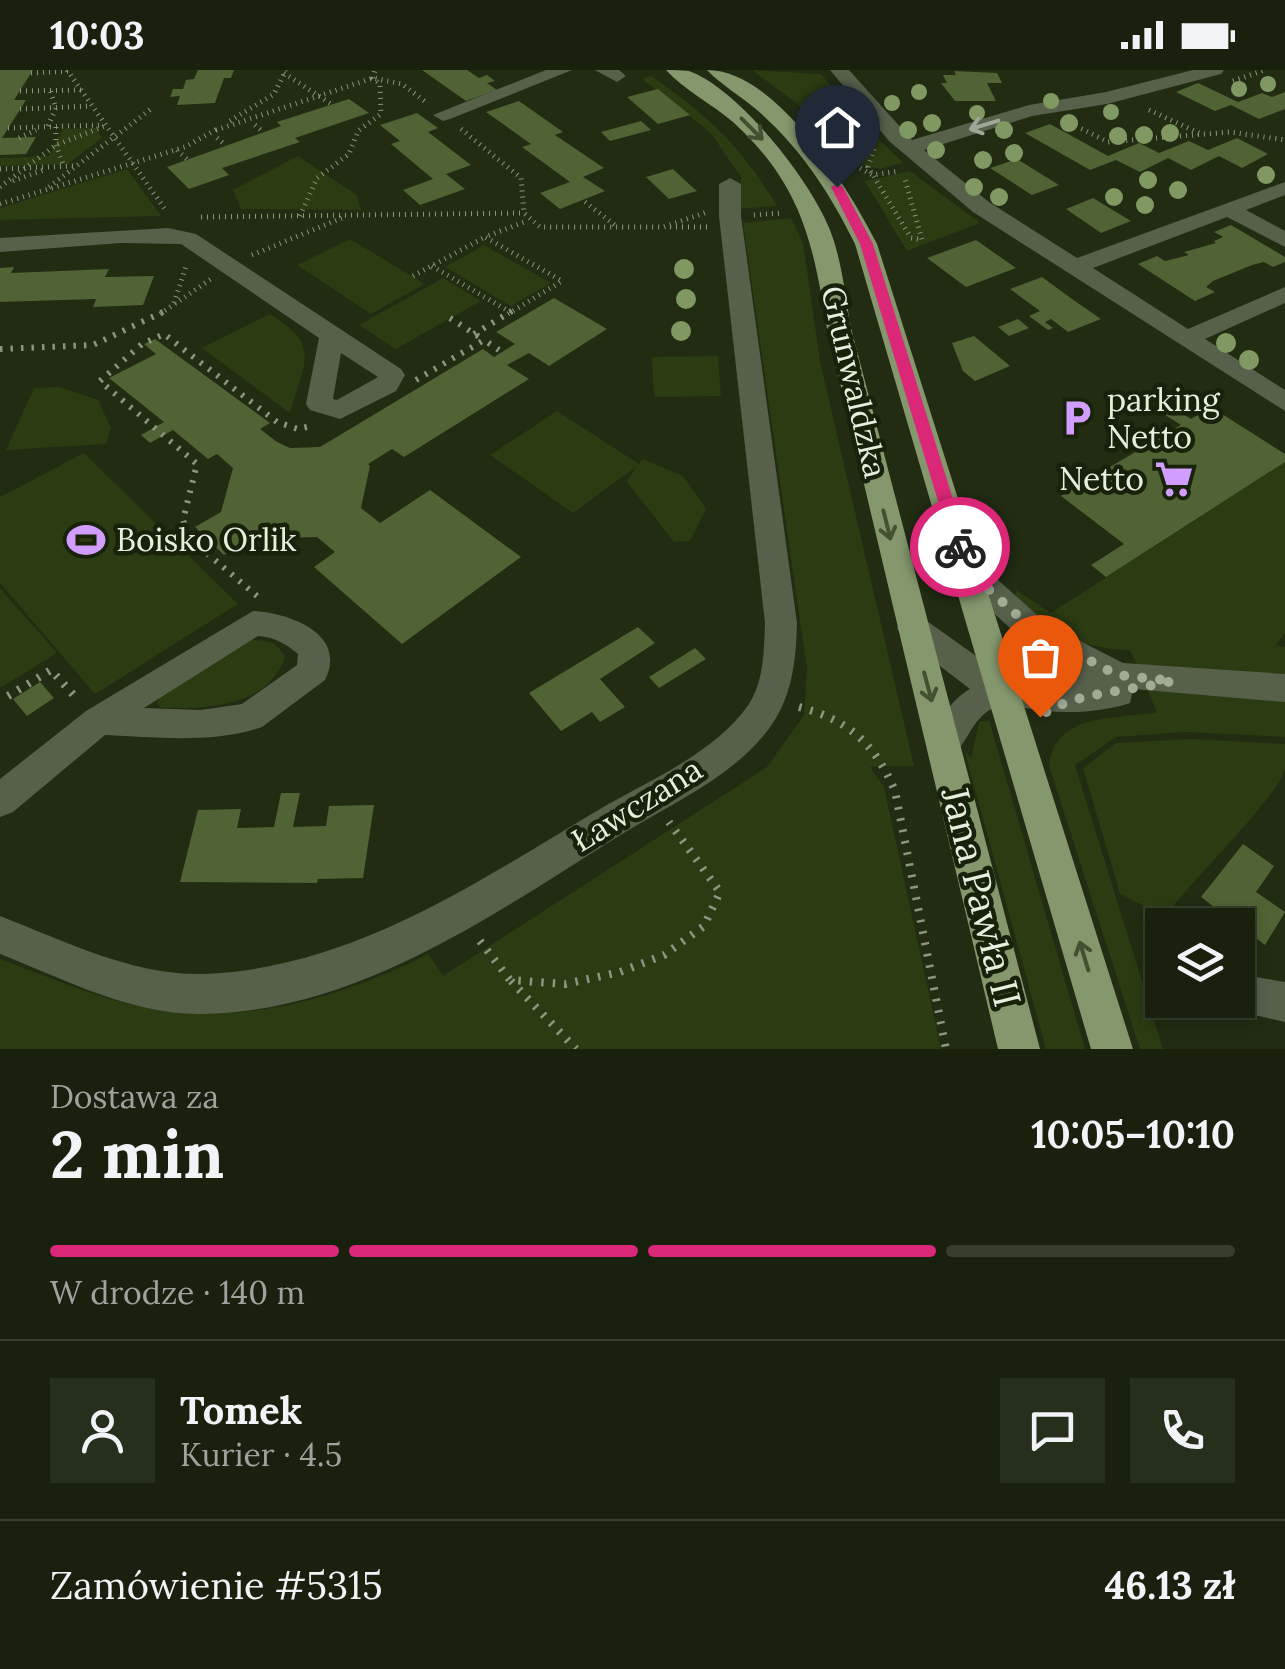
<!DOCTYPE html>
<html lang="pl">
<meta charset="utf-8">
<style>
body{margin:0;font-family:Lora,serif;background:#262e1c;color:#f1f3f6;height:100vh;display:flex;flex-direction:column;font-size:38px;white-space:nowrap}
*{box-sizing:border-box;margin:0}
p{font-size:32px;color:#9fa39e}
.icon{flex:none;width:55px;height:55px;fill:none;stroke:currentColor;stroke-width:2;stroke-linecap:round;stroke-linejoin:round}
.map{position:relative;height:979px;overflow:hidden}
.details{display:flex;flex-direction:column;background:#19210e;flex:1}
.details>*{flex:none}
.fabs{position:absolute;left:1145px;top:838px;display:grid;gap:20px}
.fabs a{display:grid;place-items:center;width:110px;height:110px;border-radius:0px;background:#19210e;box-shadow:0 5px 15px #0003,0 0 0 2px #373e2e;font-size:50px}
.pin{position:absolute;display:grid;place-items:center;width:85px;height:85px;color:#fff;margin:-102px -42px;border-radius:50% 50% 50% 0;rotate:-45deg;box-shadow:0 0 10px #0007}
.pin .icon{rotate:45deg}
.courier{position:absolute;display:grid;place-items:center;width:100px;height:100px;margin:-50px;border:8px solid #db2777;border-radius:50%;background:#fff;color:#222;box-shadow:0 2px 12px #0007}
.headline em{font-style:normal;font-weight:700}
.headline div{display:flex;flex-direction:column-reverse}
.headline{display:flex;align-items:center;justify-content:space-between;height:170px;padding:0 50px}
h1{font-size:65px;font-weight:700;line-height:75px}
.bar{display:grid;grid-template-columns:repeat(4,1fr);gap:15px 10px;align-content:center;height:120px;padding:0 50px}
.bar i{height:12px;border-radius:8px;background:#373e2e}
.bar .on{background:#db2777}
.bar p{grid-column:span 4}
.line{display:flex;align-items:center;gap:25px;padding:0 50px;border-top:2px solid #373e2e}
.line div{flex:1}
.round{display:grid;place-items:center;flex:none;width:105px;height:105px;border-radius:0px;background:#262e1c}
.status{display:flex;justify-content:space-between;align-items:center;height:70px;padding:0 50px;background:#19210e;direction:ltr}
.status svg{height:28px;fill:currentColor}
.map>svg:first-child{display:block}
.green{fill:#2b3b12}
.building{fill:#4f6334}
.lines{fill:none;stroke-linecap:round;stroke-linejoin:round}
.path-far2{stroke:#8c9581;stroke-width:5;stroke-dasharray:1 5;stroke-linecap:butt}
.path-far1{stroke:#8c9581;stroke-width:6;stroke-dasharray:2.5 8;stroke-linecap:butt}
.path{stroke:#8c9581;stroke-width:8;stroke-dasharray:2.5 9;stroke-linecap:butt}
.minor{fill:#56604b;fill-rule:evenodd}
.major{fill:#84976d;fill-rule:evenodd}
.tree{fill:#809862}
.oneway{stroke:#9ea795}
.oneway2{stroke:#435132}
.route{fill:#db2777}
.done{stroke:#a2aa98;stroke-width:10;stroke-dasharray:0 18}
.labels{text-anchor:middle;stroke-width:9;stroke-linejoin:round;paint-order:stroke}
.street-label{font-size:32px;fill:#e7eedf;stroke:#18220a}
.poi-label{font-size:32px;fill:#e7eedf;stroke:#18220a;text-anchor:start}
.near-street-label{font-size:38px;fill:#e7eedf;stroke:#18220a}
</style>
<div class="status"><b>10:03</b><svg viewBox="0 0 49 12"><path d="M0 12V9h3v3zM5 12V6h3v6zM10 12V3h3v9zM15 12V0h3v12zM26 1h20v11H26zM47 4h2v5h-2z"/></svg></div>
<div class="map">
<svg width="1285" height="979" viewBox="0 0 1285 979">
<rect width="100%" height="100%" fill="#212c13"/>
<path class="green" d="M752,0L821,4L860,51L903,93L880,99L859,94L800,36Z
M651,6C708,45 742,77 777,136L740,139L741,107L710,62L642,9Z
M96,58L102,68L68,94L0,96V88L49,86L63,59Z
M298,86L357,125L361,140L241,139L233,120Z
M127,99L161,146L0,150V138Z
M910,101L980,153L907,181L865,111Z
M791,148L803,173L820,291L914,696L870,697L884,717L941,979H0V889C45,905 91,926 138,936C237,958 339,929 428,884L443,906L767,697L804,645L807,599L743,153Z
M350,169L425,214L371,244L297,195Z
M484,175L551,213L511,236L445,197Z
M443,208L481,231L396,279L359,255Z
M270,244C322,276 304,292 290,343L202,278Z
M718,286L721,326L654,327L652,287Z
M60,317L98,330L111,358L106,374L6,380L34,318Z
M557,341L639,394L643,389L683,406L706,439L690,471L674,472L627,412L636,397L573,443L490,385Z
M84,383L238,534L95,624L0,513V427Z
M1285,392V563L1276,575L1285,577V667L1185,662L1116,667L1075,695L1163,979H1140L1049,696C1055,641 1117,650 1157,642L1130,580C1079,578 1051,563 1015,529L1016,520L1051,543Z
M0,518L57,583L0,618Z
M252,570C268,570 277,572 285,587C268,638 205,639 161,638L157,634L160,625Z
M989,650L1085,979H1046L964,679L971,689L979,652Z
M1191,669L1285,674C1285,681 1285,691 1285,698C1279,727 1188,814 1165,847L1120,824L1083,698L1116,673Z"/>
<path class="building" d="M0,0H33L14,30H26L2,68L36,67L26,84L0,85Z
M198,0H234L231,8H224L215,33L177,35L180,26L170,27L173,19H183L186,10L194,9Z
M422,0H467L479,8L487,5L495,11L487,13L497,20L466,31Z
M954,1L997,3L1002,13H987L996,31H955L941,13H947L943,5H956Z
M1198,13L1238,32L1262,23L1272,27L1285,22V39L1259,49L1231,35L1215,41L1176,22Z
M658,19L690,45L658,54L627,27Z
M349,29L369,43L295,68L300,72L222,98L229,105L189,119L167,97L281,56L277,52Z
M519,31L563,62L555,65L604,98L583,107L605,121L560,139L540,123L570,112L522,77L531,74L486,42Z
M417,43L438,58L428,62L471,95L446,104L465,119L420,135L403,120L433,109L391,74L400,71L380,55Z
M641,51L651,60L610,71L601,62Z
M1050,54L1108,86L1139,73L1159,83L1189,71L1208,80L1237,68L1268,84L1242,98L1219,86L1191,100L1168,88L1140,102L1116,90L1090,100L1025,63Z
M1017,89L1059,115L1032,125L990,98Z
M673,99L690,115L697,121L669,129L646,107Z
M1093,128L1131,151L1101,163L1066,139Z
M1231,155L1285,187V192L1273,197L1264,192L1252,195L1213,211L1206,217L1215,222L1195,231L1138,194L1157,186L1165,191L1189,185L1184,182L1216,173L1214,171L1223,167L1214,162Z
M976,170L1016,198L966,217L927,188Z
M14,197L11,203L109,199L105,207L154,206L143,235L93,237L96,229L0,232V198Z
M1042,207L1072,229L1101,249L1068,262L1051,249L1045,252L1053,258L1048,260L1029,246L1040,241L1010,219Z
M554,228L607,259L549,296L529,283L507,295L529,309L404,387L392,379L368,394L370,396L361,438L380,453L430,420L521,487L402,574L314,497L335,482L317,467L252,469L224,485L195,457L221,442L233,398L217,384L208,389L173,360L150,373L141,365L164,352L109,308L156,284L144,274L155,269L270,353L260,359L277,372L290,378L320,377L483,279L494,287L515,274L496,262Z
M1018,249L1029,258L1009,266L998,257Z
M974,266L1010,296L975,311L963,301L952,273Z
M1172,337L1191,349L1211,337L1285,384V392L1106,507L1091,495L1124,474L1061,426L1181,355L1162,343Z
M638,557L655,573L600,609L625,637L600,652L592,642L561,661L529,623Z
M695,578L706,589L659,618L649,607Z
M40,612L54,628L27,646L13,629Z
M281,723H300L293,757L326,756L329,736L374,735L363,808L318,809L317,813L180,812L198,740L241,739L237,758L274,757Z
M1243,774L1274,796L1256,822L1285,842L1265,875L1201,827Z"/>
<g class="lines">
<path class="path-far2" d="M67,0L167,142
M31,3L68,1
M284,3L331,34
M1233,11L1265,0
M20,21L81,20
M20,39L92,36
M1149,40L1201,64
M230,51L274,24L286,0
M255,55L263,62
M48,56L56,38L50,20
M1076,56L1108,72L1230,62L1285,70
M56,57V75L64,97
M8,58L102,55
M461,59L521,108L524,143L540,157H664L707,142
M216,60L373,8L402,14L427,33
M19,68L36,60
M217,68L224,74
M874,79L868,97L911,168L922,170L904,106
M177,80L188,90
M850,92L872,105L900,101
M0,99L74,96
M13,111L44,100
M0,117L56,75L105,56
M49,117L151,39
M585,132L616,156
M0,134L185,77L219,58
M754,145L781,143
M300,146L317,108L349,84L358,61L381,44L380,14L373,8L375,0
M201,147L521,143
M670,157H708
M252,185L342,148
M432,196L510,242
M413,206L485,167
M174,233L187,193
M160,244L211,209
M508,244L562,211L485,167L527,151"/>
<path class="path-far1" d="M450,248L484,270
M474,264L512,241
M0,279L93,275L165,241
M416,310L484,270L499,280
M257,526L188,467L183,450L197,394L100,311L142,274L164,264L277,352L298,359L311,356"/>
<path class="path" d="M8,626L51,600L78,630
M799,637C849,650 875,674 895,721L946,979
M480,871L510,910L565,914L620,902L664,885L704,856L720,822L669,752
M511,911L576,979"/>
<path class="minor" d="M546,0H572L450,49L443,51L433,45Z
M595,0H619L626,6L617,12Z
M830,0H849L912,70L1029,35L1106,22L1193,0H1224L1221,4L1107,34L1032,46L924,80L989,132L1077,188L1285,112V125L1246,140L1285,161V177L1227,147L1093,198L1188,259L1285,217V233L1205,269L1285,320V341L973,142L889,71Z
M730,108L741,114V146L797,553C796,591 792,629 768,660C733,706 675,732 627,761C498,841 360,942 202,944C131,945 64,909 0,884V846C65,871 133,906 204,904C353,898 477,812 600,739C650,710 715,683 749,634C764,611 764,580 765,553L719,146V114Z
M168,158L196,164L401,299L405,305L396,321L340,349L310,340L306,334L319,268L181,174L121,173L0,182V168ZM341,283L378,307L337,330L333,329Z
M966,488L977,491L1047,554L1123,593L1285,604V632L1133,619L1130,633C1091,646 1042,644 1003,633C996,637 988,640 982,646C964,663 961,696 931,685L926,675C936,655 950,630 970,619L902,567L897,558L902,549L913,546L924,549L1003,605L1067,594L1025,572L955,507L951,499L955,491Z
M253,541C290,543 348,564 325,610L262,657C212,674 157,667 105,665L13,742L0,747V709L86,641ZM258,566C275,567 286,574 298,584L297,595L242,634L201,640L144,638Z
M1238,904L1285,912V952L1224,938L1220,930H1238Z"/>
<path class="major" d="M666,0C673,0 682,0 689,1C739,19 811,111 830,160C842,191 845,225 851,258L1040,979H998L827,258C813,172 801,114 733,52C712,34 684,20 666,0Z
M707,0C776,0 849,118 877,174L1133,979H1091L855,174C830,123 800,77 757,40C741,26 721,15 707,0Z"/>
</g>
<g class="tree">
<circle cx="1268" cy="14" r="8"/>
<circle cx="1239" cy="19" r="8"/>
<circle cx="919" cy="22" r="8"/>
<circle cx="1051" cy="31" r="8"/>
<circle cx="892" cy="33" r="8"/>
<circle cx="1111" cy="42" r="8"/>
<circle cx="977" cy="43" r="8"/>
<circle cx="932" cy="53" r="9"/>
<circle cx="1069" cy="53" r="9"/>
<circle cx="908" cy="60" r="9"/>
<circle cx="1004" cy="60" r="9"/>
<circle cx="1170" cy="63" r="9"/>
<circle cx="1144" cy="65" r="9"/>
<circle cx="1118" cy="66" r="9"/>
<circle cx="936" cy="80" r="9"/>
<circle cx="1014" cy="83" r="9"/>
<circle cx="983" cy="90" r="9"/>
<circle cx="1266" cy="105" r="9"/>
<circle cx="1148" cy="110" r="9"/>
<circle cx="974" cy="117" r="9"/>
<circle cx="1178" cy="120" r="9"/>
<circle cx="999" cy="127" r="9"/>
<circle cx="1114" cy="127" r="9"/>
<circle cx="1145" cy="135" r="9"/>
<circle cx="684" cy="199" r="10"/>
<circle cx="686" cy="229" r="10"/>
<circle cx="681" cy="261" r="10"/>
<circle cx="1226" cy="273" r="10"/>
<circle cx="1249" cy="290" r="10"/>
</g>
<defs><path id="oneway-shaft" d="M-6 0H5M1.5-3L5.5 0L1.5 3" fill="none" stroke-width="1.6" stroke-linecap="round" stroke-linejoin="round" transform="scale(2.5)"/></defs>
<use class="oneway" href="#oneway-shaft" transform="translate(984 55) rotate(163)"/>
<g class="oneway2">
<use href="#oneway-shaft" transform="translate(752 59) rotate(45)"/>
<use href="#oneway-shaft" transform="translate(887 455) rotate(76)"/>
<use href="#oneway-shaft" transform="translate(928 617) rotate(75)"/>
<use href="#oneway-shaft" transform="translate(1084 886) rotate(-107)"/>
</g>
<path class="route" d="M837,114L843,117L873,174L968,477L965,481L960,483L952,477L860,174L831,117Z"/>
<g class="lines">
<path class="done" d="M960,477L966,499L1036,562L1117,605L1173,611C1137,620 1066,623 1040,647"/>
</g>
<defs>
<g id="parking-bare" transform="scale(3)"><path d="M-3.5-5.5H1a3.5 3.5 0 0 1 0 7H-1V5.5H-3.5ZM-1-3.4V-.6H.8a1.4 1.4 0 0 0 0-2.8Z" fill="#d19dfe" stroke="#18220a" stroke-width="2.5" paint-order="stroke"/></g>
<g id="supermarket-bare" transform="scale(3)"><path d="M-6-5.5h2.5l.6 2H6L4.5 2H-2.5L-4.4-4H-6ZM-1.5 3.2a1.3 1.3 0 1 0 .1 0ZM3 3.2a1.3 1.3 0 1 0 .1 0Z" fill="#d19dfe" stroke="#18220a" stroke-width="2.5" paint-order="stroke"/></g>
<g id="stadium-bare" transform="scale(3)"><path d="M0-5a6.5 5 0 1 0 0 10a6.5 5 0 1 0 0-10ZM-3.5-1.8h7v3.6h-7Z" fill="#d19dfe" stroke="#18220a" stroke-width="2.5" paint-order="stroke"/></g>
</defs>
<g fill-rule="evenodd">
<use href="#parking-bare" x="1077" y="348"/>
<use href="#supermarket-bare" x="1174" y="409"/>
<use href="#stadium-bare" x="86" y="470"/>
</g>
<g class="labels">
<g class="street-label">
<text transform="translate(854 312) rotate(77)" y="11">Grunwaldzka</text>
<text transform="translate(637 735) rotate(-32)" y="11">Ławczana</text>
</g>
<g class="poi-label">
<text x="1107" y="341">parking<tspan x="1107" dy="37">Netto</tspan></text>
<text x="1144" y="420" text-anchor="end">Netto</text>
<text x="116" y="481">Boisko Orlik</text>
</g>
<g class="near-street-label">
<text transform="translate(981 827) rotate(76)" y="13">Jana Pawła II</text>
</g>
</g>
</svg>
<div class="fabs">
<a><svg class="icon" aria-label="layers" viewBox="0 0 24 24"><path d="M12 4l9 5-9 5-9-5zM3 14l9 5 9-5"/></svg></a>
</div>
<div class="pin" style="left:1040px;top:647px;background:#ea580c"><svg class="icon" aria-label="bag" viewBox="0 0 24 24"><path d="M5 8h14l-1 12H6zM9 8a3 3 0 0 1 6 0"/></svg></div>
<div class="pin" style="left:837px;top:117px;background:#1f2937"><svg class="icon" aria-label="home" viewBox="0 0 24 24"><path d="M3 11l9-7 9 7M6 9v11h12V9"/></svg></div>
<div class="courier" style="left:960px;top:477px"><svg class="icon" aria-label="bike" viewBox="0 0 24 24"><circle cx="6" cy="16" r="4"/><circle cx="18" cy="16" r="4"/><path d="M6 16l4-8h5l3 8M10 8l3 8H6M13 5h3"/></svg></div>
</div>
<section class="details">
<div class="headline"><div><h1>2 min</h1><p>Dostawa za</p></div><em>10:05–10:10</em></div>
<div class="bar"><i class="on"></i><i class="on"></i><i class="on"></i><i></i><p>W drodze · 140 m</p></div>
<div class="line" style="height:180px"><a class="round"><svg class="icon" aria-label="person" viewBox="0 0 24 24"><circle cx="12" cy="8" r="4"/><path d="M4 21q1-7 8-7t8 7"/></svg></a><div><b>Tomek</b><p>Kurier · 4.5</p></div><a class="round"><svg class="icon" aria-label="chat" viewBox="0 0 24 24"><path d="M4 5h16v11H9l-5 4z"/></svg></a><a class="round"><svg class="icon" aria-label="phone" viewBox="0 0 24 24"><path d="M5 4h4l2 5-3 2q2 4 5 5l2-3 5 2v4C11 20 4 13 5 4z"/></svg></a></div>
<div class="line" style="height:130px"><div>Zamówienie #5315</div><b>46.13 zł</b></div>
</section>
